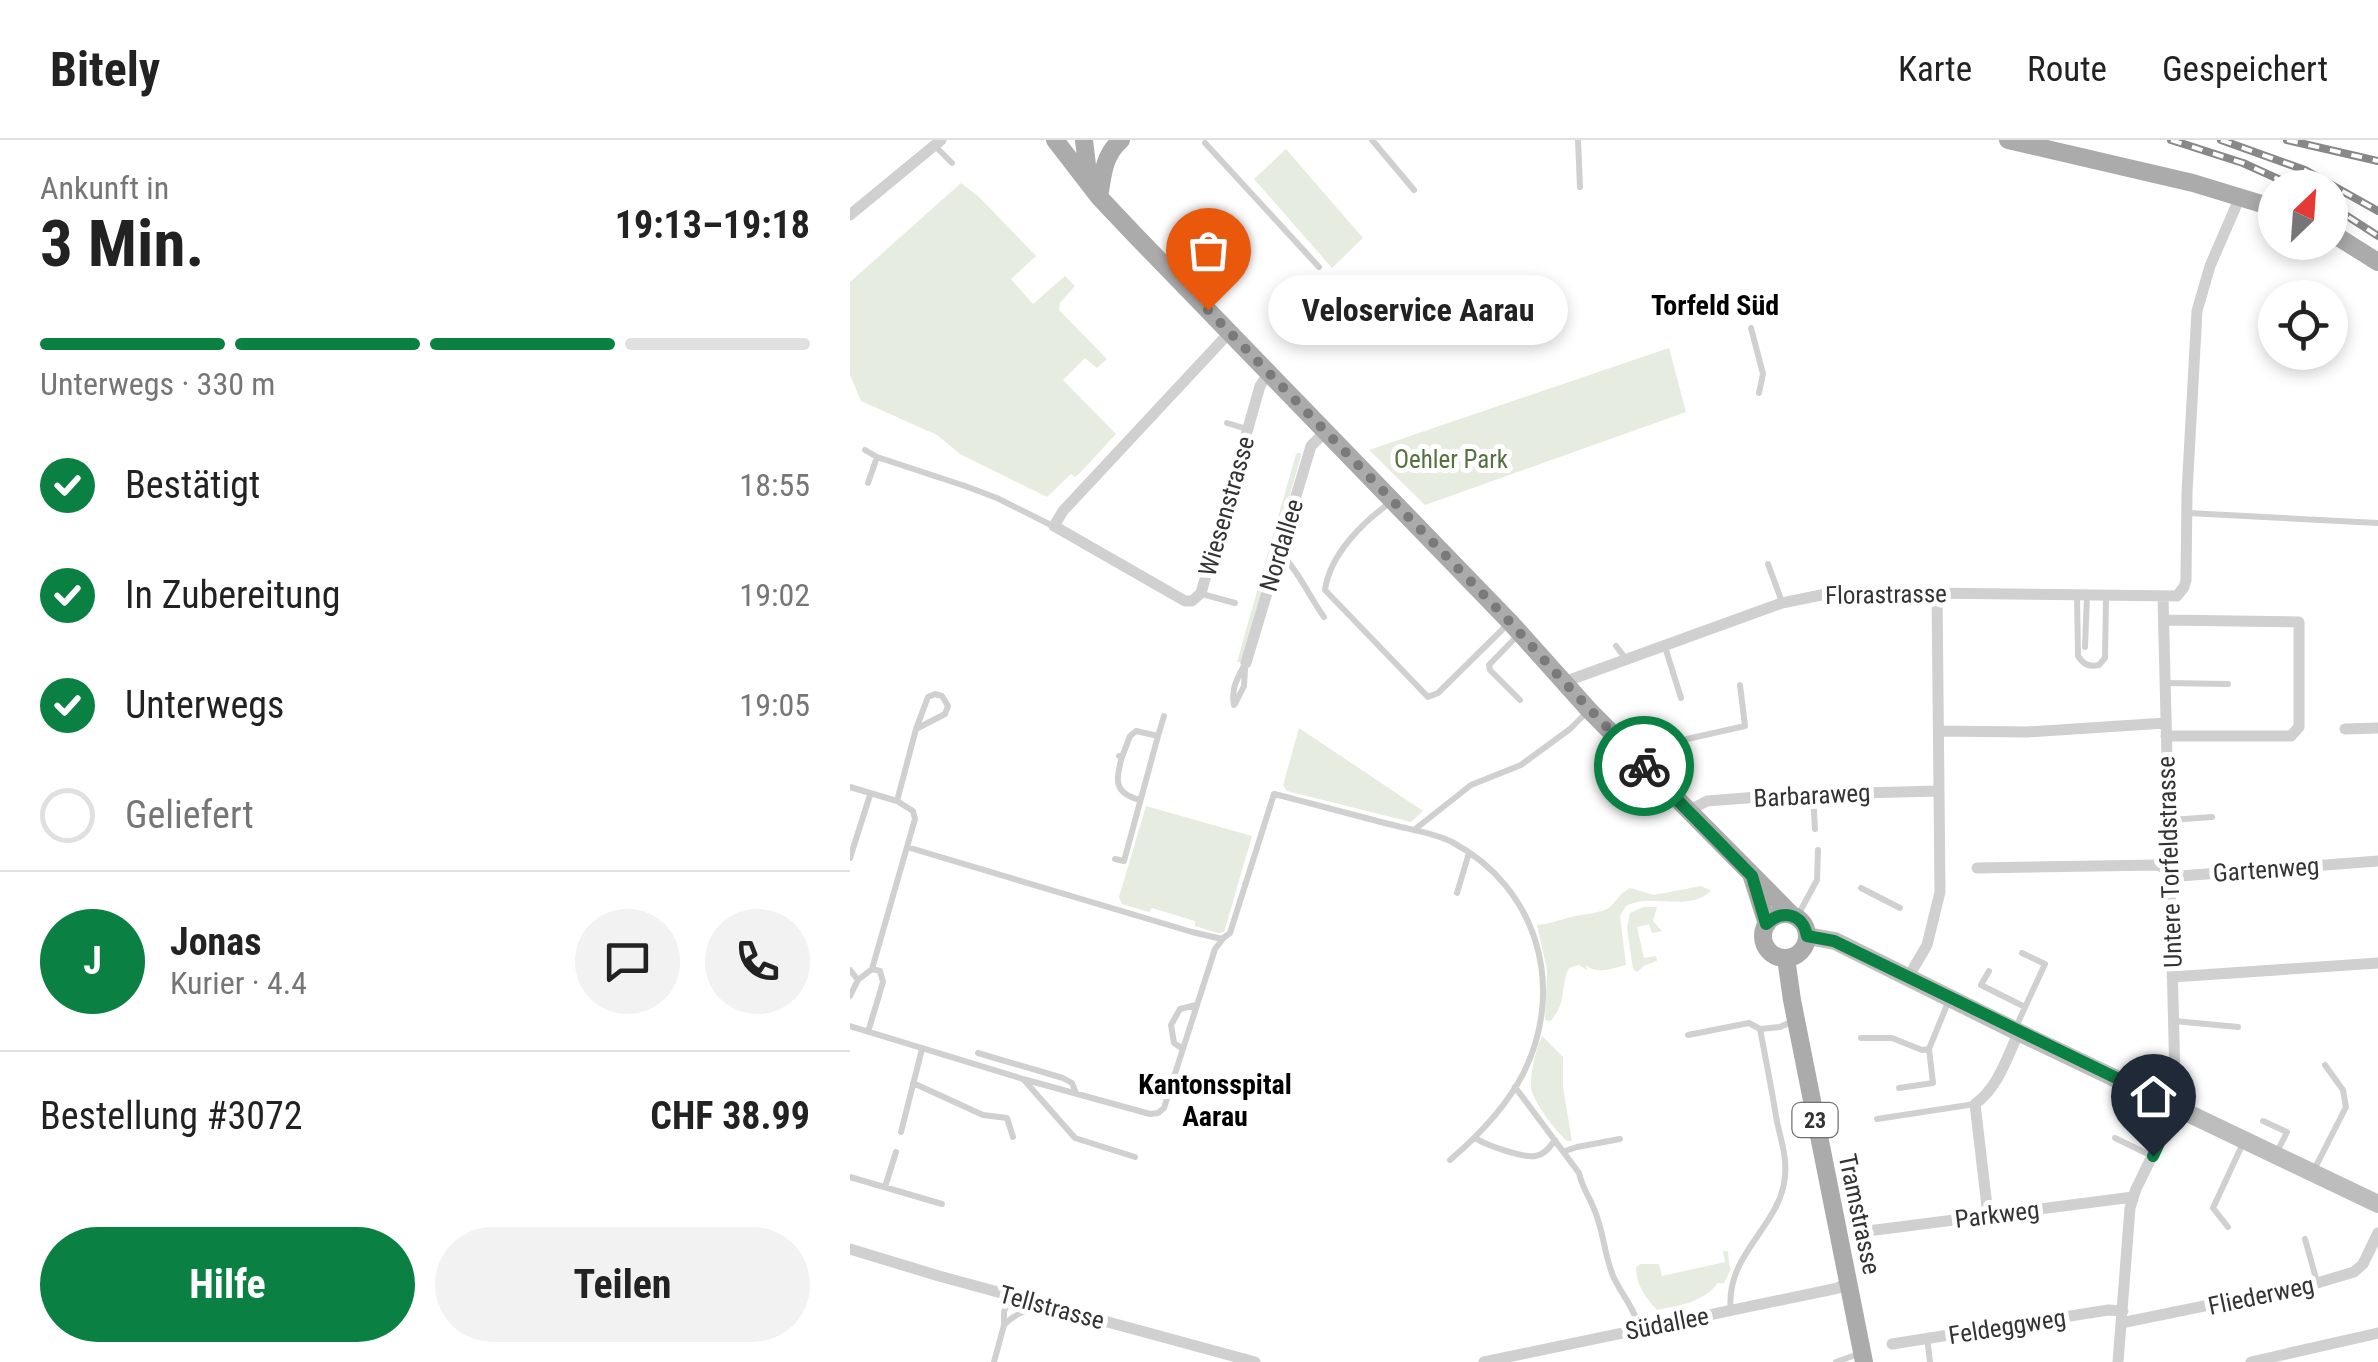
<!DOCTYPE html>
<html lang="de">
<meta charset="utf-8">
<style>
body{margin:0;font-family:"Roboto Condensed",sans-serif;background:#f2f2f2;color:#222;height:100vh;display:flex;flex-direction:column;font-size:38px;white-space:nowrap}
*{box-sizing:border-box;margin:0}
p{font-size:32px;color:#767676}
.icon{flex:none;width:55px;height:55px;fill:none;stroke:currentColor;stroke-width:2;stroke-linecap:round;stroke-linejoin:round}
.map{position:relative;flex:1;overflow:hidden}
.panel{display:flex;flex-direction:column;background:#fff;width:850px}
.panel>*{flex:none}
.needle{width:65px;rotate:25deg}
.tools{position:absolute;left:1408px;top:30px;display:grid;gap:20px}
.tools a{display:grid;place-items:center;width:90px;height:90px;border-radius:50%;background:#fff;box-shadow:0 5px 15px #0003;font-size:50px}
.pin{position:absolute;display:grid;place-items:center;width:85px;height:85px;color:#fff;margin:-102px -42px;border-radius:50% 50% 50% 0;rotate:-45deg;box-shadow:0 0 10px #0007}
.pin .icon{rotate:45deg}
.courier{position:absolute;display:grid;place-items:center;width:100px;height:100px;margin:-50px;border:8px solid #0b8043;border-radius:50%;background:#fff;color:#222;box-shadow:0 2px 12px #0007}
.bubble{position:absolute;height:70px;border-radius:35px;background:#fff;box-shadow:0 5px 15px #0003;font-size:32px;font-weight:700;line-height:70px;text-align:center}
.head em{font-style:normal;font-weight:700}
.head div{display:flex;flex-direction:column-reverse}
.head{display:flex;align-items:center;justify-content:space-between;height:170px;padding:0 40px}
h1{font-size:65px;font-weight:700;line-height:75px}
.bar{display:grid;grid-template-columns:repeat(4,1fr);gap:15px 10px;align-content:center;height:120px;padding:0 40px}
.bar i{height:12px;border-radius:8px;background:#e0e0e0}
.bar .active{background:#0b8043}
.bar p{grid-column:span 4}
.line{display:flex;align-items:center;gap:25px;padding:0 40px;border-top:2px solid #e0e0e0}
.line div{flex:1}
.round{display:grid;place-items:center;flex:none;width:105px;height:105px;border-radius:52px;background:#f2f2f2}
ol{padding:0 40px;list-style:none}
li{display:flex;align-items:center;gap:30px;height:110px}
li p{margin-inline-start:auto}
li .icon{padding:10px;border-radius:50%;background:#0b8043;color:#fff;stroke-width:4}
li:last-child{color:#767676}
li i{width:55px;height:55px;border:5px solid #e0e0e0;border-radius:50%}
.cta{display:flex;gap:20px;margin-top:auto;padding:20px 40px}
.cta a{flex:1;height:115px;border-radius:60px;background:#0b8043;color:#fff;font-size:40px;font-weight:700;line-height:115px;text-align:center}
.cta a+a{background:#f2f2f2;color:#222}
header{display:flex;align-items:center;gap:60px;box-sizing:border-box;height:140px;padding:0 50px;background:#fff;border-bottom:2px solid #e0e0e0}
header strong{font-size:48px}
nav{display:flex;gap:55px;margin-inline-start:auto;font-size:35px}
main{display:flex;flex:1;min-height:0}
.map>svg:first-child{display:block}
.green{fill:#e6ecdf}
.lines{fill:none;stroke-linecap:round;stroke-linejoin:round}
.lane{stroke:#d0d0d0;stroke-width:6}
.street{stroke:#d0d0d0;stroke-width:11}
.secondary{stroke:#bdbdbd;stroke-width:18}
.primary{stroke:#ababab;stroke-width:18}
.rail-casing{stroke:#888;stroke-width:8}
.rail{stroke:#fff;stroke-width:4;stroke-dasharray:11;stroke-linecap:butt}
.done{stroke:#7a7a7a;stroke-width:10;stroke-dasharray:0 18}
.route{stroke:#0b8043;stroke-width:12}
.labels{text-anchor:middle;stroke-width:10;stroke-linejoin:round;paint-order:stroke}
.shield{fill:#fff;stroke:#707070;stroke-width:2.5}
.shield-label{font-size:22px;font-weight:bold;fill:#333}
.park-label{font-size:25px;fill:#56703f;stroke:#fff}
.street-label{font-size:25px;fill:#333;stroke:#fff}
.neighbourhood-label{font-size:28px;font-weight:bold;fill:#000;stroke:#fff}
</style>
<header>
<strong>Bitely</strong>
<nav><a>Karte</a><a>Route</a><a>Gespeichert</a></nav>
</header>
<main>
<section class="panel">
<div class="head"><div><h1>3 Min.</h1><p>Ankunft in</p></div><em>19:13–19:18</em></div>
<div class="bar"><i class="active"></i><i class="active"></i><i class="active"></i><i></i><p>Unterwegs · 330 m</p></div>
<ol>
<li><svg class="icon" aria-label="check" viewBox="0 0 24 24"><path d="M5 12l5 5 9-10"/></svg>Bestätigt<p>18:55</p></li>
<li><svg class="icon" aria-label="check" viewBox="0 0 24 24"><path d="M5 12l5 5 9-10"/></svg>In Zubereitung<p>19:02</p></li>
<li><svg class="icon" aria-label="check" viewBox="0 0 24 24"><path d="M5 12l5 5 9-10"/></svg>Unterwegs<p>19:05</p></li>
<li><i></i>Geliefert</li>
</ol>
<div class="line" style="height:180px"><b class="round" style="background:#0b8043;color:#fff">J</b><div><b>Jonas</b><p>Kurier · 4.4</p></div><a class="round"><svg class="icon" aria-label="chat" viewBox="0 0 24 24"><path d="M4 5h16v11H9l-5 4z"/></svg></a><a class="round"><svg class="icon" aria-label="phone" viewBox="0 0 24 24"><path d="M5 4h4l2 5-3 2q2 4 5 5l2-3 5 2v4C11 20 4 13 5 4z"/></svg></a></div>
<div class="line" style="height:130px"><div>Bestellung #3072</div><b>CHF 38.99</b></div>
<div class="cta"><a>Hilfe</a><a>Teilen</a></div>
</section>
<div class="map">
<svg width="1528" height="1222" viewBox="0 0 1528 1222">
<rect width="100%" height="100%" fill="#fff"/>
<path class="green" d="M436,9L513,98L482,128L404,39Z
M111,43L129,57L186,116L161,139L183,164L215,136L225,146L210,163L209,170L257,219L247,228L235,218L213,240L266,294L228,335L225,337L221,334L197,357L110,314L87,295L11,261L0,235V142Z
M819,208L836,272L575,365L519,310Z
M448,313H451V316L392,522H387L446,314Z
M449,588L573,671L561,682L437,651L433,645Z
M296,666L402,696L374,792L368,793L345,786V781L302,768L299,772L272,764L269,757Z
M851,746L861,751C837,773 802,752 776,766L770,776L776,825C763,828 747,835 736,825L737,830L729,825L719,828C710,846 717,865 700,881L695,880L697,830L687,785C700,784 709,780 721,777C732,774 744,774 755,770C765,765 767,755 780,748L804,755Z
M793,767H807L803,781L812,791L802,793L799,784L787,787L794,818L806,816L807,821L795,825L787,832L783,829L777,788L780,773Z
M692,896L713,917V947L722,1001H717C706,992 687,966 682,952C678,941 686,908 692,896Z
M873,1111H878L879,1124L881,1129L874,1143H868C852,1163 831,1165 807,1170C795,1157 786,1145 786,1127L790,1124H809L812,1136L875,1122Z"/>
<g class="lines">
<path class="lane" d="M522,0L564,50
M728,0L730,47
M355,3L469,127
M86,7L102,23
M901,188L913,234L909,253
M377,283L397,289
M15,310L27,317L115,346L147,358L203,386
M18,343L27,317
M541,362C513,382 480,414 475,450L578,557L588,553L659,483
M1338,373L1528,383
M429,412C448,430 459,456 474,477
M918,424L932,462
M352,454L385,463
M1227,456L1228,516C1234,525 1239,527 1249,525L1255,518L1256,456
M668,495L639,525L640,530L670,560
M766,506L776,519
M815,507L831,558
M1235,507L1237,456
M1316,543L1378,544
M385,564L394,546L395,529
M384,565C381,548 387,539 395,524
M269,616L272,617L280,596L286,591L308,596L314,576
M272,617C265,641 264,653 290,660
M804,634L837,599L895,586L890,545
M0,647L47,661L63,671L65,679L57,707
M963,655L965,689
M47,661L66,589L95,574L98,566L92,556L85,554L78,557L66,589
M1320,680L1362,677
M564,690L621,645L671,625L720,589L738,571
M0,718L20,655
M265,719L274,721L308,596
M1011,748L1050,768
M607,753L619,713
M947,777L967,740L968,710
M0,830L8,840
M1139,831L1131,845L1175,867
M0,856L8,840L22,829L57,707L342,792L372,799L380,793L424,654C464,664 503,675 543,685C562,690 584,693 602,702C687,747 716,846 674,932C657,966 628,996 600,1020
M1324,881L1388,887
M0,886L173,939L300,974L308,973L314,968L365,809L372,800
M1165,889L1195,824L1172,813
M18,892L33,842L30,831L22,829
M838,895L899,883L910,889L930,887L945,880
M1011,898H1042L1072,910L1079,909
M333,909L324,903L321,885L330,869L346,865
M128,913L213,938L222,943L226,953
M174,940L225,998L285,1017
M63,943L133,975L157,978L163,997
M665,947L729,1033C732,1047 739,1056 744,1069C754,1091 754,1116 764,1138C772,1155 785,1169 789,1188
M1049,948L1083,943L1079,909L1099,860
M1027,979L1125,964
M1413,981L1437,992L1427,1012
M51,992L72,909
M625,998C636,1005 672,1018 685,1016C694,1015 700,1007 705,1000
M1265,998L1302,1016
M715,1011L727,1007L770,999
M1464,1030L1496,967L1493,950L1475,925
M0,1037L92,1064
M35,1047L46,1012
M1378,1087L1363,1068L1394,1001
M1455,1099L1467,1142
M881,1171C874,1114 931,1087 935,1036C937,1018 931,999 927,982C922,951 916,920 910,889
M155,1184C166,1173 177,1170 192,1166
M1077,1198L1080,1222
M144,1222L154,1185V1172L160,1156
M986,1222L1011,1213"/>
<path class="street" d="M0,75L91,0
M379,193L213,371L204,386L335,461H342L351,453L410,246L418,234
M1313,457L1325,939L1319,963
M1316,480L1449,482V587L1441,596H1316
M396,523L461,306L475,292
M714,542L932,463L986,452L1327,456L1334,447L1336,440L1337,352L1347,171L1360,126L1390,57
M1495,589L1528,588
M1090,591L1177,592L1315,583
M838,671L857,661L935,655L1088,651
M1127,728L1308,725L1330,736L1528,721
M1059,836L1077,805L1090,752L1087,452
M1322,837L1528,823
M1138,1075L1125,964C1148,948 1157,917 1169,892
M1010,1092L1283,1057
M0,1109L89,1136L405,1222
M1271,1183L1467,1143L1504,1132L1513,1124L1528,1093
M1042,1204L1258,1170L1273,1171
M634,1222L974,1151L988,1148L999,1141
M1268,1222L1280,1068L1286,1049L1326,967
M1401,1222L1528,1193"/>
<path class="secondary" d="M957,796L985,801L1164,890L1528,1064"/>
<path class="primary" d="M205,0L249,57L284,94L660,482L739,570L942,775
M234,0L239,42
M1158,0L1343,43L1425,68
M249,57C253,35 253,16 271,0
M1480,92L1528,122
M902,737L917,784
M913 796a22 22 0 1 1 44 0a22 22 0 1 1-44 0Z
M936,818L942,860L1014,1222"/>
<g class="rail-casing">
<path id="rail" d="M1321,0L1393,23L1448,48
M1371,0L1455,30L1528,71
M1437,0L1528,21
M1480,65L1528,96"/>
</g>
<use href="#rail" class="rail"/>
</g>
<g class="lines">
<path class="done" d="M358,170L660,482L714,542L794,626"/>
<path class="route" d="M794,626L902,736L916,784C932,769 953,773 957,796L984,801L1326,967L1303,1016"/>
</g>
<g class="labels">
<rect class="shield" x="942.5" y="963" width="45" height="34" rx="8"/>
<g class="shield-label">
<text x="965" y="988">23</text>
</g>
<g class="park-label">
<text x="601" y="328">Oehler Park</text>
</g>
<g class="street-label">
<text transform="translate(376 366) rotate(-74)" y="9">Wiesenstrasse</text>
<text transform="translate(431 405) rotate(-73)" y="9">Nordallee</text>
<text transform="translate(1036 454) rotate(-1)" y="9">Florastrasse</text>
<text transform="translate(962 655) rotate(-3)" y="9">Barbaraweg</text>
<text transform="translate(1319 722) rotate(-92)" y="9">Untere Torfeldstrasse</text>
<text transform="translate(1416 729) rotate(-4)" y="9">Gartenweg</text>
<text transform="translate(1010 1074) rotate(78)" y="9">Tramstrasse</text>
<text transform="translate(1147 1074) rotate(-7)" y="9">Parkweg</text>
<text transform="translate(1411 1155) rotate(-12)" y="9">Fliederweg</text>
<text transform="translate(202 1167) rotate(15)" y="9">Tellstrasse</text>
<text transform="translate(817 1183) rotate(-11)" y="9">Südallee</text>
<text transform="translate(1157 1186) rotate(-9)" y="9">Feldeggweg</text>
</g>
<g class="neighbourhood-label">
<text x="865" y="175">Torfeld Süd</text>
<text x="365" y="954">Kantonsspital<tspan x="365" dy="32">Aarau</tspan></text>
</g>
</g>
</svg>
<div class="tools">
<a><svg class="needle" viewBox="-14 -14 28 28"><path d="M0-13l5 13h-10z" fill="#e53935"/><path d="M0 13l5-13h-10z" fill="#767676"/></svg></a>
<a><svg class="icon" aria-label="locate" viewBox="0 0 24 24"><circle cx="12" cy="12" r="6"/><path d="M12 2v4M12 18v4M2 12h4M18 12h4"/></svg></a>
</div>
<div class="pin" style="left:358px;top:170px;background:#ea580c"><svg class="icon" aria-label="bag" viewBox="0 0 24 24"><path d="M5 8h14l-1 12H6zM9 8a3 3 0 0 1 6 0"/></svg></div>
<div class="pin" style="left:1303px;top:1016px;background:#1f2937"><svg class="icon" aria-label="home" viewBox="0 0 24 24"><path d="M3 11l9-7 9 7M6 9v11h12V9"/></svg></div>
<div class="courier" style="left:794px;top:626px"><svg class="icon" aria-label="bike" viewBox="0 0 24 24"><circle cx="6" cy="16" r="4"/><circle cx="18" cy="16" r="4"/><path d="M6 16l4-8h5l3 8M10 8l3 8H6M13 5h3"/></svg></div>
<div class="bubble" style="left:418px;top:135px;width:300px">Veloservice Aarau</div>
</div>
</main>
